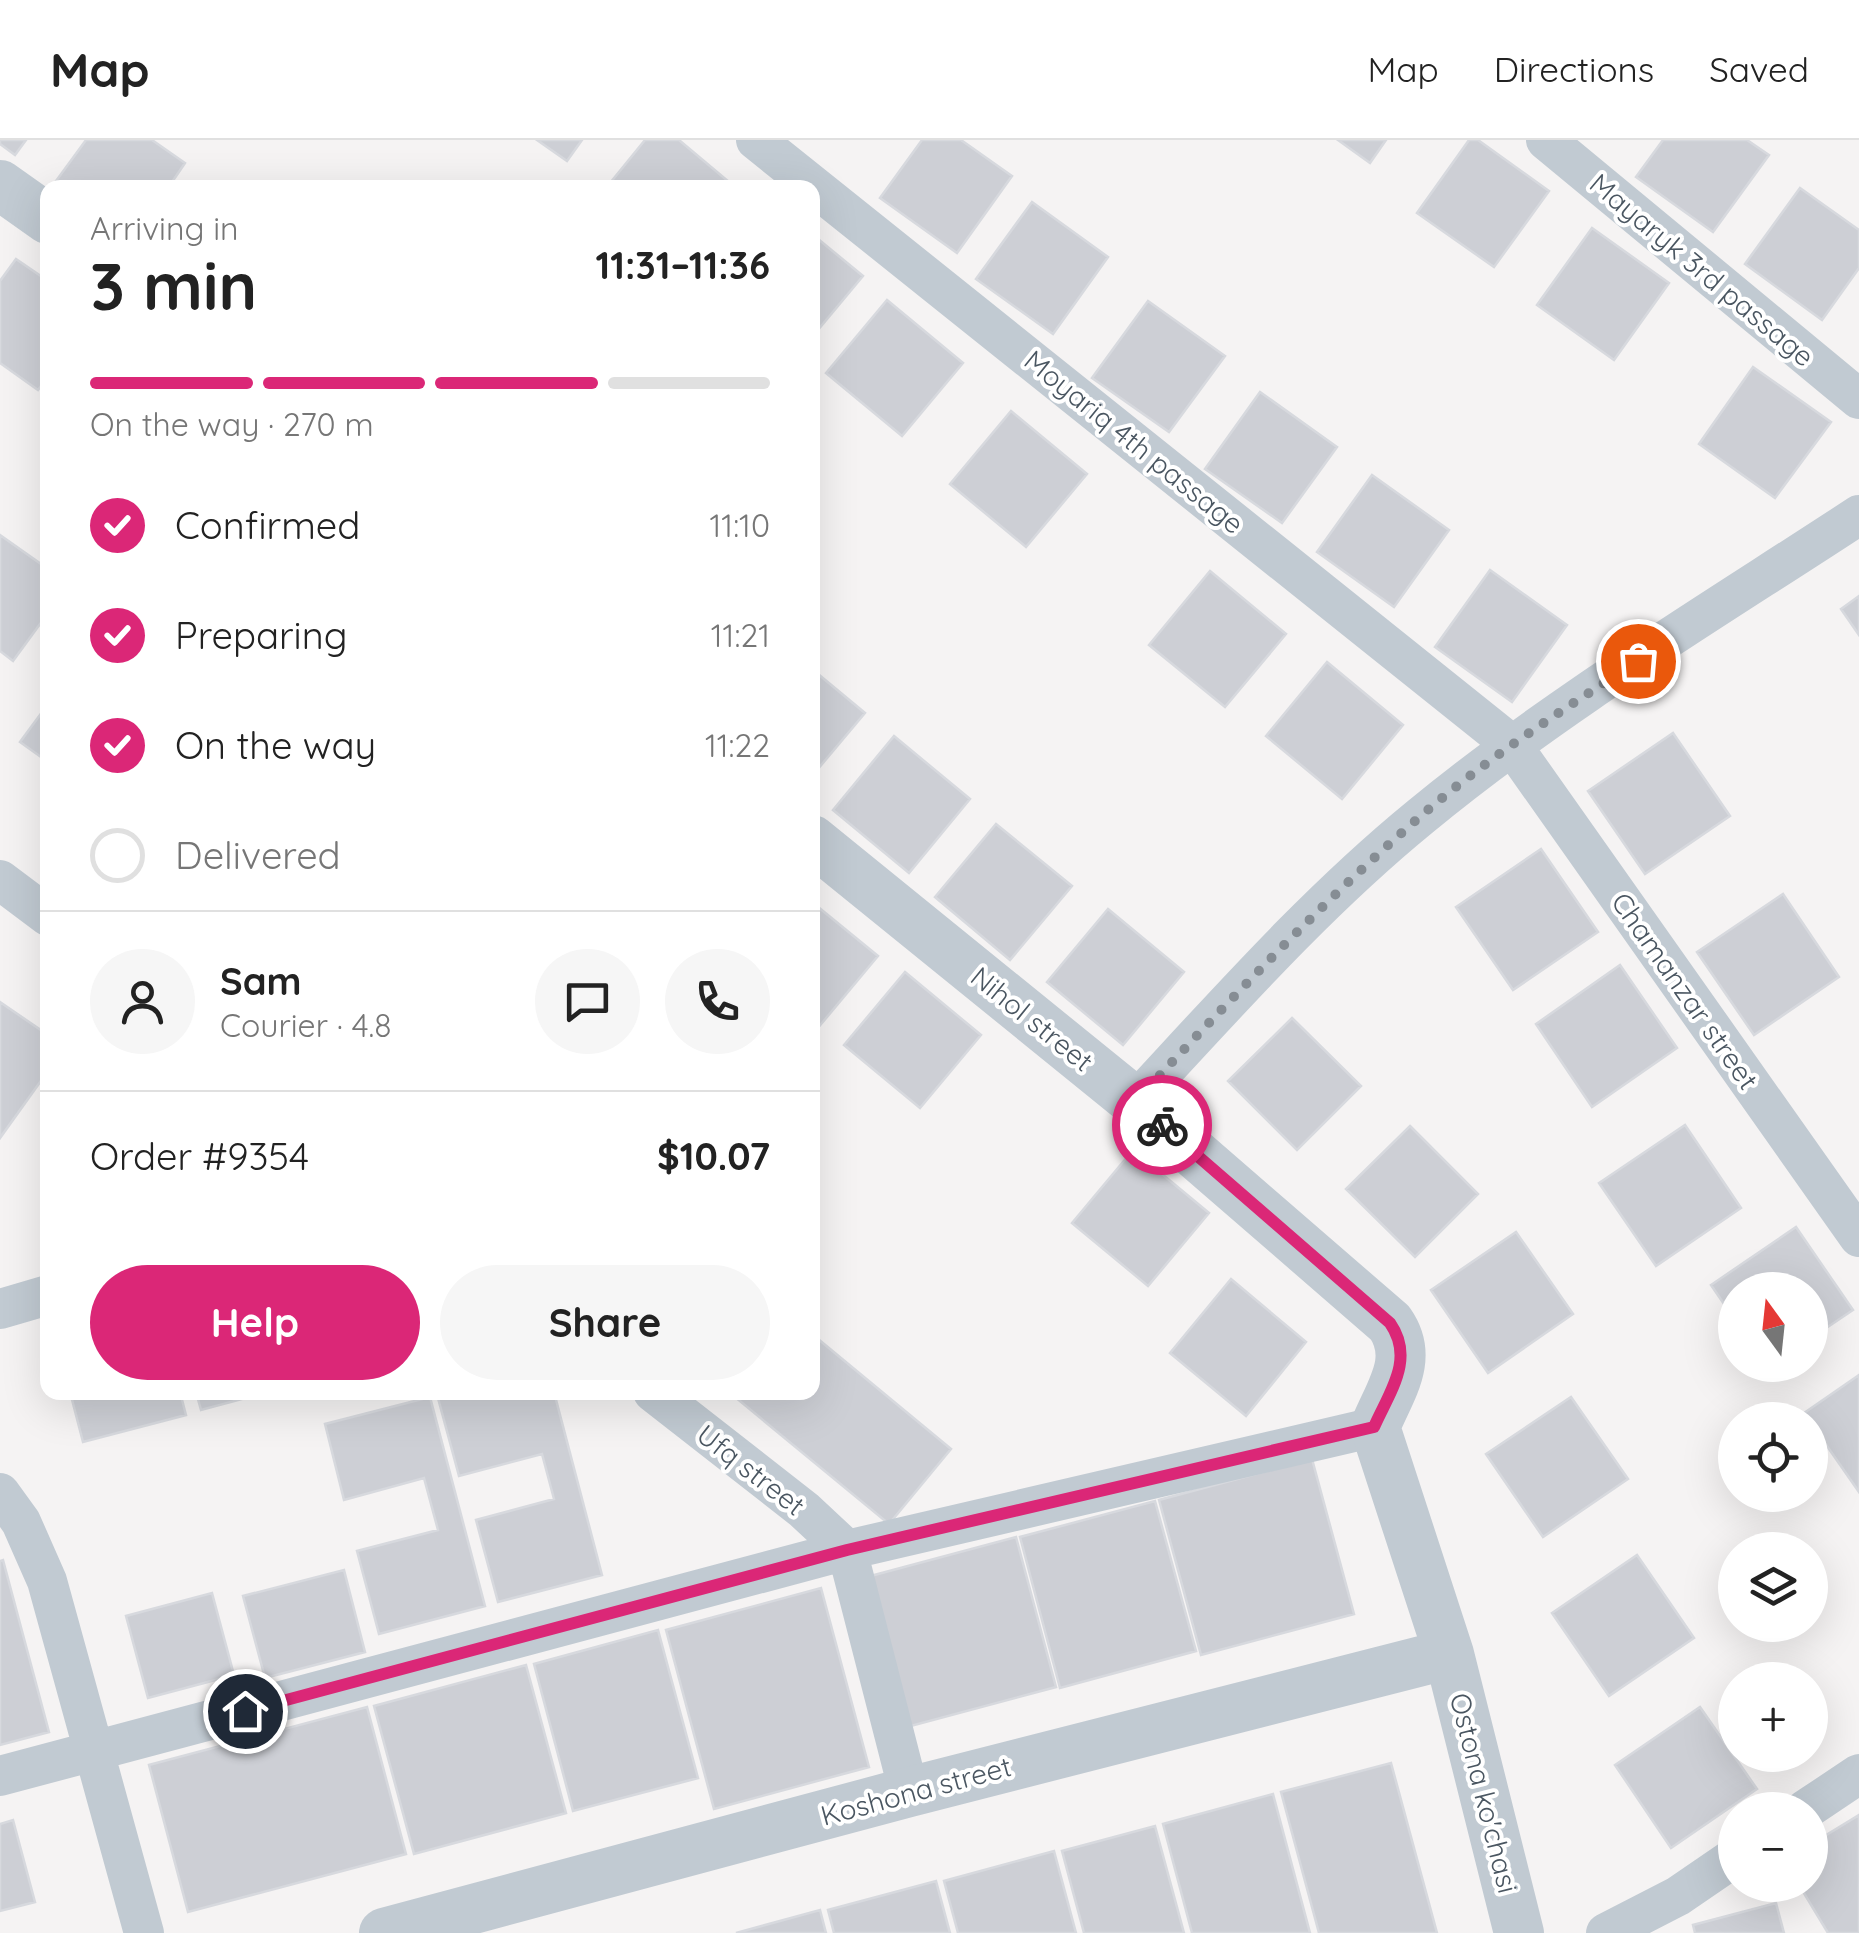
<!DOCTYPE html>
<meta charset="utf-8">
<style>
body{margin:0;font-family:Quicksand,sans-serif;background:#f6f6f6;color:#222;height:100vh;display:flex;flex-direction:column;font-size:38px;white-space:nowrap}
*{box-sizing:border-box;margin:0}
p{font-size:32px;color:#767676}
.icon{flex:none;width:55px;height:55px;fill:none;stroke:currentColor;stroke-width:2;stroke-linecap:round;stroke-linejoin:round}
.map{position:relative;flex:1;overflow:hidden}
.panel{position:absolute;left:40px;top:40px;width:780px;height:1220px;display:flex;flex-direction:column;background:#fff;border-radius:20px;box-shadow:0 10px 40px #0002}
.panel>*{flex:none}
.needle{width:65px;rotate:345deg}
.controls{position:absolute;left:1718px;top:1132px;display:grid;gap:20px}
.controls a{display:grid;place-items:center;width:110px;height:110px;border-radius:50%;background:#fff;box-shadow:0 10px 40px #0002;font-size:50px}
.pin{position:absolute;display:grid;place-items:center;width:85px;height:85px;color:#fff;margin:-42px;border:5px solid #fff;border-radius:50%;box-shadow:0 2px 10px #0007}
.courier{position:absolute;display:grid;place-items:center;width:100px;height:100px;margin:-50px;border:8px solid #db2777;border-radius:50%;background:#fff;color:#222;box-shadow:0 2px 12px #0007}
.head em{font-style:normal;font-weight:700}
.head div{display:flex;flex-direction:column-reverse}
.head{display:flex;align-items:center;justify-content:space-between;height:170px;padding:0 50px}
h1{font-size:65px;font-weight:700;line-height:75px}
.bar{display:grid;grid-template-columns:repeat(4,1fr);gap:15px 10px;align-content:center;height:120px;padding:0 50px}
.bar i{height:12px;border-radius:8px;background:#e0e0e0}
.bar .on{background:#db2777}
.bar p{grid-column:span 4}
.line{display:flex;align-items:center;gap:25px;padding:0 50px;border-top:2px solid #e0e0e0}
.line div{flex:1}
.round{display:grid;place-items:center;flex:none;width:105px;height:105px;border-radius:52px;background:#f6f6f6}
ol{padding:0 50px;list-style:none}
li{display:flex;align-items:center;gap:30px;height:110px}
li p{margin-inline-start:auto}
li .icon{padding:10px;border-radius:50%;background:#db2777;color:#fff;stroke-width:4}
li:last-child{color:#767676}
li i{width:55px;height:55px;border:5px solid #e0e0e0;border-radius:50%}
.primary-button{display:flex;gap:20px;margin-top:auto;padding:20px 50px}
.primary-button a{flex:1;height:115px;border-radius:60px;background:#db2777;color:#fff;font-size:40px;font-weight:700;line-height:115px;text-align:center}
.primary-button a+a{background:#f6f6f6;color:#222}
header{display:flex;align-items:center;gap:60px;box-sizing:border-box;height:140px;padding:0 50px;background:#fff;border-bottom:2px solid #e0e0e0}
header strong{font-size:48px}
nav{display:flex;gap:55px;margin-inline-start:auto;font-size:35px}
.map>svg:first-child{display:block}
.building{fill:#cdcfd5;stroke:#d7d9de;stroke-width:2.5}
.lines{fill:none;stroke-linecap:round;stroke-linejoin:round}
.minor{stroke:#c1cad2;stroke-width:40}
.tertiary{stroke:#c1cad2;stroke-width:50}
.done{stroke:#868d94;stroke-width:10;stroke-dasharray:0 18}
.route{stroke:#db2777;stroke-width:12}
.labels{text-anchor:middle;stroke-width:8;stroke-linejoin:round;paint-order:stroke}
.street-label{font-size:28px;fill:#4a5661;stroke:#fff}
</style>
<header>
<strong>Map</strong>
<nav><a>Map</a><a>Directions</a><a>Saved</a></nav>
</header>
<div class="map">
<svg width="1859" height="1793" viewBox="0 0 1859 1793">
<rect width="100%" height="100%" fill="#f5f3f3"/>
<path class="building" d="M0,0H26L15,15L0,4Z
M86,0H152L185,23L168,48H56L53,45Z
M537,0H582L567,21Z
M645,0H679L735,47L606,48Z
M922,0H961L1012,36L957,113L880,58Z
M1338,0H1386L1370,23Z
M1469,0H1478L1549,51L1494,127L1417,73Z
M1663,0H1747L1769,15L1713,92L1636,37Z
M1800,48L1859,90V128L1822,180L1745,124Z
M1032,62L1108,117L1053,194L976,139Z
M1592,88L1669,143L1614,220L1537,165Z
M812,94L863,136L812,197Z
M16,119L48,141V237L38,250L0,223V141Z
M887,160L963,223L902,296L826,233Z
M1148,161L1225,216L1169,292L1092,238Z
M1753,227L1831,282L1775,358L1699,304Z
M1260,252L1337,307L1282,383L1205,329Z
M1011,271L1087,334L1026,407L950,344Z
M1372,335L1449,390L1394,467L1317,412Z
M0,395L48,429V473L13,521L0,511Z
M1490,430L1567,485L1512,562L1435,507Z
M1210,431L1286,494L1225,567L1149,505Z
M1859,456V495L1841,469Z
M1327,522L1403,585L1342,659L1266,596Z
M812,529L865,573L812,636Z
M48,564V622L20,602Z
M1673,593L1730,676L1645,734L1588,651Z
M894,596L970,659L909,733L833,670Z
M996,684L1072,746L1010,820L935,757Z
M1541,709L1598,792L1513,850L1456,767Z
M1783,754L1839,837L1754,895L1697,812Z
M812,762L878,816L817,889L812,886Z
M1108,769L1184,832L1123,905L1047,842Z
M1620,825L1677,908L1592,967L1536,884Z
M905,832L981,895L920,968L844,905Z
M0,862L48,895V931L0,998Z
M1292,878L1361,946L1297,1010L1228,941Z
M1685,985L1741,1068L1656,1126L1599,1043Z
M1410,986L1478,1054L1415,1117L1346,1049Z
M1133,1010L1209,1073L1148,1146L1072,1083Z
M1796,1087L1853,1170L1810,1199V1150H1735V1180L1711,1145Z
M1516,1092L1573,1174L1488,1233L1431,1150Z
M1231,1139L1306,1202L1246,1276L1170,1213Z
M812,1194L951,1309L889,1384L735,1257L738,1252H812Z
M1859,1235V1352L1804,1273Z
M70,1252H180L186,1275L83,1302Z
M196,1252H268L201,1270Z
M459,1252H554L602,1435L498,1462L476,1380L554,1359L542,1314L459,1336L438,1258Z
M430,1257L485,1466L379,1494L357,1411L438,1390L424,1338L344,1360L325,1284Z
M1571,1257L1628,1339L1543,1397L1486,1314Z
M1312,1319L1354,1474L1201,1515L1159,1360Z
M1155,1361L1196,1511L1060,1548L1020,1397Z
M1016,1397L1056,1547L907,1587L867,1437Z
M1637,1415L1694,1498L1609,1556L1552,1473Z
M3,1420L49,1592L0,1605V1421Z
M344,1430L365,1512L265,1538L243,1456Z
M821,1448L869,1627L714,1669L666,1490Z
M212,1453L234,1535L148,1558L126,1476Z
M658,1490L698,1638L573,1671L534,1524Z
M526,1525L566,1673L414,1714L374,1566Z
M367,1567L406,1714L188,1772L149,1625Z
M1700,1567L1757,1649L1671,1708L1615,1625Z
M1391,1623L1437,1793H1319L1281,1652Z
M1273,1654L1310,1793H1192L1163,1684Z
M1859,1675V1793H1828L1799,1745H1810V1705Z
M13,1680L35,1762L0,1771V1684Z
M1155,1686L1184,1793H1084L1062,1711Z
M1054,1711L1076,1793H958L944,1741Z
M936,1741L950,1793H834L828,1770Z
M1776,1763L1784,1793H1695L1693,1785Z
M820,1770L826,1793H736Z"/>
<g class="lines">
<path class="minor" d="M756,0L1511,604L1859,1097
M1546,0L1859,259
M0,740L48,776
M1135,962C1226,864 1316,762 1420,677C1557,564 1711,472 1859,375
M0,1169L48,1155
M653,1252L804,1370L847,1410
M0,1353L21,1382L47,1441L144,1793
M847,1410L909,1652
M0,1636L847,1410L1375,1287
M1805,1670L1859,1634
M1606,1793L1678,1756L1735,1717"/>
<path class="tertiary" d="M0,45L48,79
M812,700L1135,962L1390,1183C1415,1219 1390,1250 1375,1287L1449,1514L1519,1793
M384,1793L909,1652L1449,1514"/>
</g>
<g class="lines">
<path class="done" d="M1162,985L1135,962C1225,865 1315,769 1415,681C1484,620 1561,571 1638,521"/>
<path class="route" d="M245,1571L847,1410L1374,1287C1390,1251 1415,1219 1390,1183L1162,985"/>
</g>
<g class="labels">
<g class="street-label">
<text transform="translate(1702 130) rotate(40)" y="10">Mayaryk 3rd passage</text>
<text transform="translate(1134 302) rotate(39)" y="10">Moyariq 4th passage</text>
<text transform="translate(1685 851) rotate(55)" y="10">Chamanzar street</text>
<text transform="translate(1032 879) rotate(39)" y="10">Nihol street</text>
<text transform="translate(751 1330) rotate(38)" y="10">Ufq street</text>
<text transform="translate(916 1651) rotate(-15)" y="10">Koshona street</text>
<text transform="translate(1484 1653) rotate(76)" y="10">Ostona ko'chasi</text>
</g>
</g>
</svg>
<div class="controls">
<a><svg class="needle" viewBox="-14 -14 28 28"><path d="M0-13l5 13h-10z" fill="#e53935"/><path d="M0 13l5-13h-10z" fill="#767676"/></svg></a>
<a><svg class="icon" aria-label="locate" viewBox="0 0 24 24"><circle cx="12" cy="12" r="6"/><path d="M12 2v4M12 18v4M2 12h4M18 12h4"/></svg></a>
<a><svg class="icon" aria-label="layers" viewBox="0 0 24 24"><path d="M12 4l9 5-9 5-9-5zM3 14l9 5 9-5"/></svg></a>
<a>+</a>
<a>−</a>
</div>
<div class="pin" style="left:1638px;top:521px;background:#ea580c"><svg class="icon" aria-label="bag" viewBox="0 0 24 24"><path d="M5 8h14l-1 12H6zM9 8a3 3 0 0 1 6 0"/></svg></div>
<div class="pin" style="left:245px;top:1571px;background:#1f2937"><svg class="icon" aria-label="home" viewBox="0 0 24 24"><path d="M3 11l9-7 9 7M6 9v11h12V9"/></svg></div>
<div class="courier" style="left:1162px;top:985px"><svg class="icon" aria-label="bike" viewBox="0 0 24 24"><circle cx="6" cy="16" r="4"/><circle cx="18" cy="16" r="4"/><path d="M6 16l4-8h5l3 8M10 8l3 8H6M13 5h3"/></svg></div>
<section class="panel">
<div class="head"><div><h1>3 min</h1><p>Arriving in</p></div><em>11:31–11:36</em></div>
<div class="bar"><i class="on"></i><i class="on"></i><i class="on"></i><i></i><p>On the way · 270 m</p></div>
<ol>
<li><svg class="icon" aria-label="check" viewBox="0 0 24 24"><path d="M5 12l5 5 9-10"/></svg>Confirmed<p>11:10</p></li>
<li><svg class="icon" aria-label="check" viewBox="0 0 24 24"><path d="M5 12l5 5 9-10"/></svg>Preparing<p>11:21</p></li>
<li><svg class="icon" aria-label="check" viewBox="0 0 24 24"><path d="M5 12l5 5 9-10"/></svg>On the way<p>11:22</p></li>
<li><i></i>Delivered</li>
</ol>
<div class="line" style="height:180px"><a class="round"><svg class="icon" aria-label="person" viewBox="0 0 24 24"><circle cx="12" cy="8" r="4"/><path d="M4 21q1-7 8-7t8 7"/></svg></a><div><b>Sam</b><p>Courier · 4.8</p></div><a class="round"><svg class="icon" aria-label="chat" viewBox="0 0 24 24"><path d="M4 5h16v11H9l-5 4z"/></svg></a><a class="round"><svg class="icon" aria-label="phone" viewBox="0 0 24 24"><path d="M5 4h4l2 5-3 2q2 4 5 5l2-3 5 2v4C11 20 4 13 5 4z"/></svg></a></div>
<div class="line" style="height:130px"><div>Order #9354</div><b>$10.07</b></div>
<div class="primary-button"><a>Help</a><a>Share</a></div>
</section>
</div>
